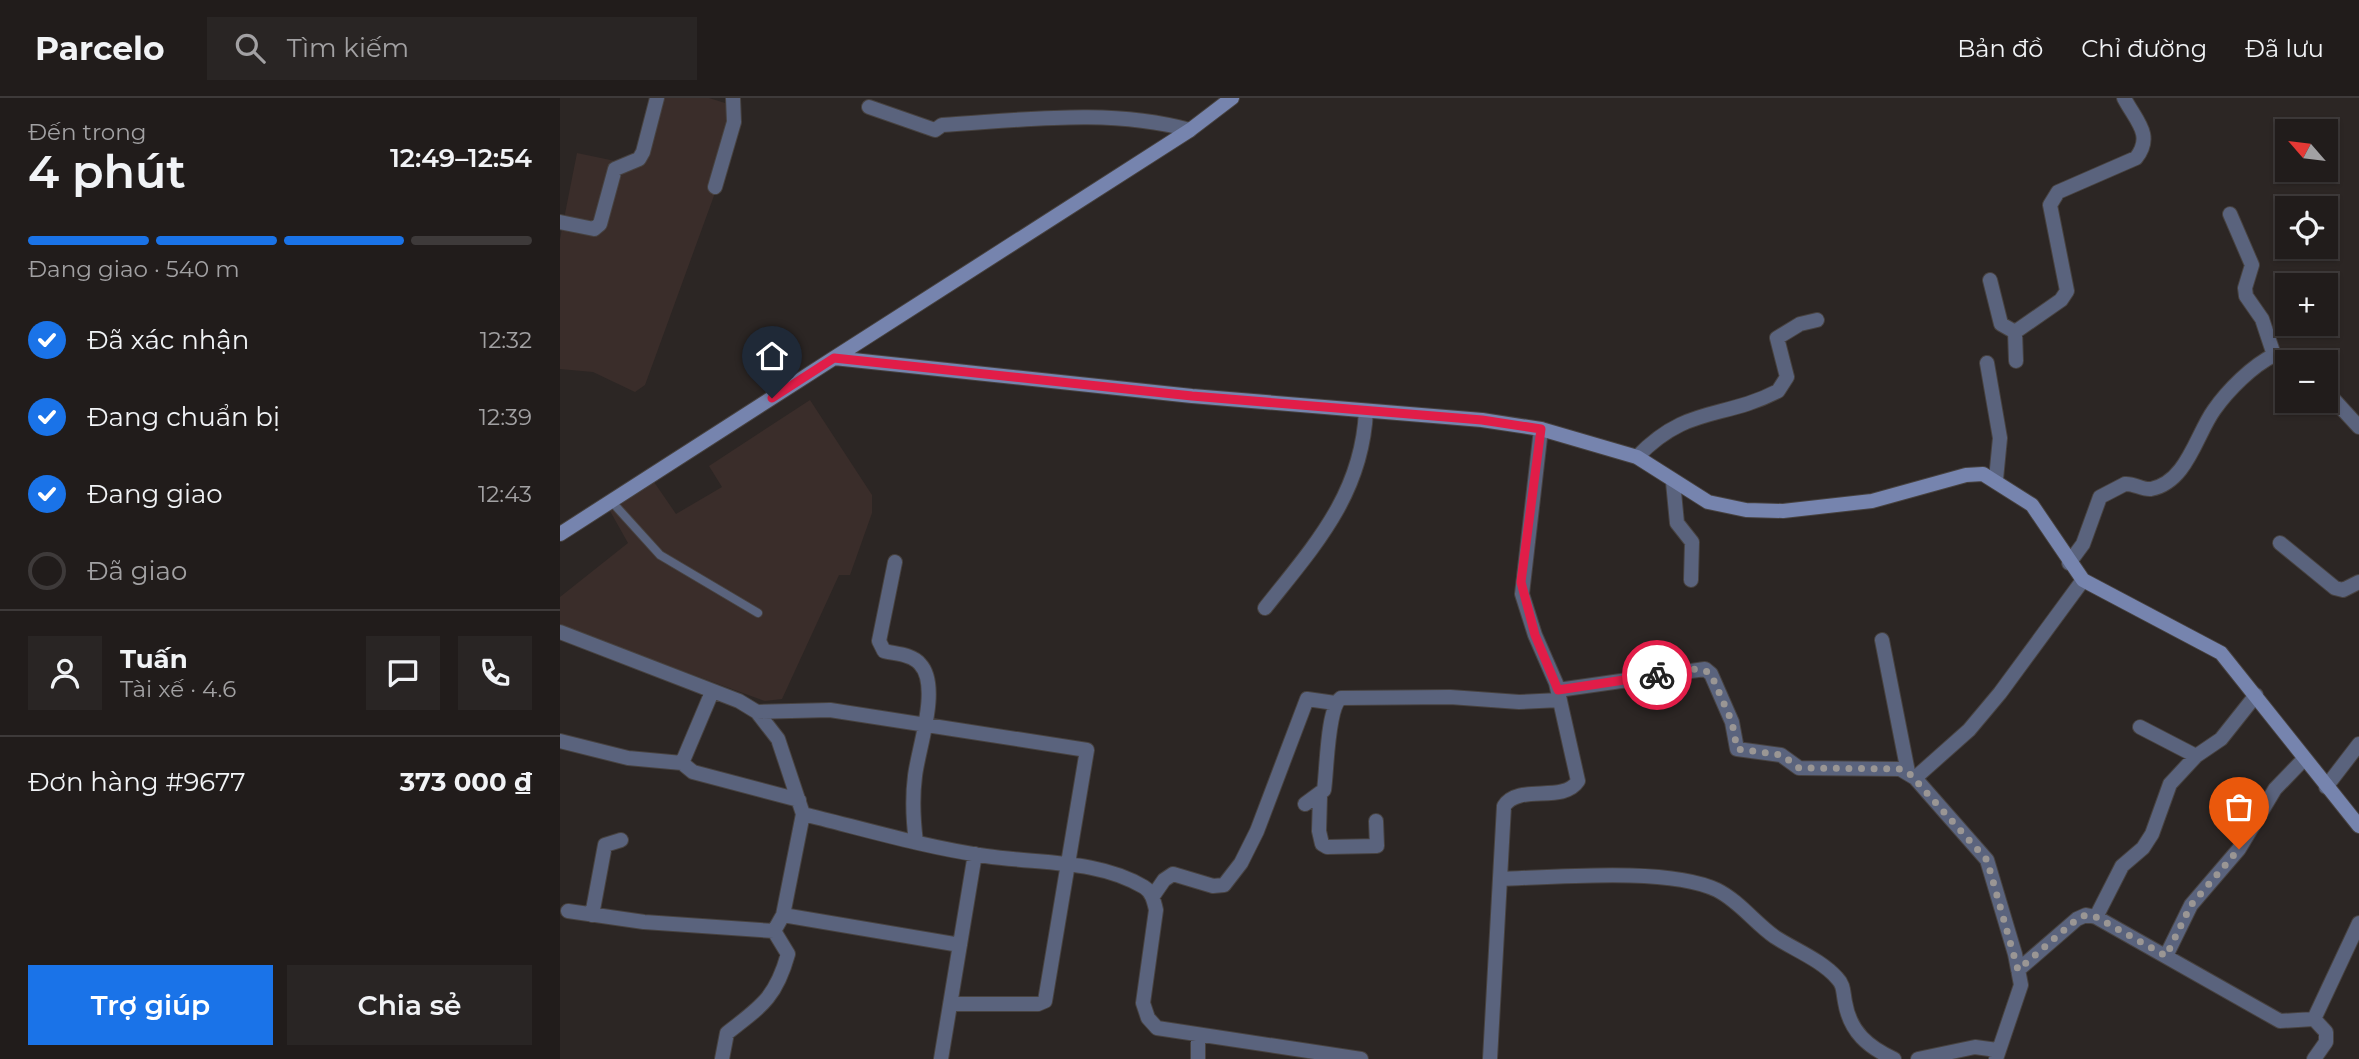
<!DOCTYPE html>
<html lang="vi">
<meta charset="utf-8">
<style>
body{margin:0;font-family:Montserrat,sans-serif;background:#292524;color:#f1f3f6;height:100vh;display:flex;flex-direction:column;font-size:26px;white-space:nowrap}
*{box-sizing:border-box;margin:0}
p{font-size:23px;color:#a2a1a3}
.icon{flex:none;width:38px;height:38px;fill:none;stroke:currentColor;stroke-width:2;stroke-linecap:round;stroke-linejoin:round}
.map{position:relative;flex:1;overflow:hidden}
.panel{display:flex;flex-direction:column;background:#211c1b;width:560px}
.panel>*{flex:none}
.needle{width:46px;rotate:298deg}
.controls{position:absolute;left:1715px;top:21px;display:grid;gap:14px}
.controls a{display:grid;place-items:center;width:63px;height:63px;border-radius:0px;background:#211c1b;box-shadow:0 2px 5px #0004,0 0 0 2px #3e3a3a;font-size:35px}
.pin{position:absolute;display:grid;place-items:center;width:60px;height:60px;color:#fff;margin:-72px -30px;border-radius:50% 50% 50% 0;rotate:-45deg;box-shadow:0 0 7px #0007}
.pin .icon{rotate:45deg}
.courier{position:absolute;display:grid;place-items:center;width:70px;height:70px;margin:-35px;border:5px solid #e11d48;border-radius:50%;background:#fff;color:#222;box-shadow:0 2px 9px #0007}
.summary em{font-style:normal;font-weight:600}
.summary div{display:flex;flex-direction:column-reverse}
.summary{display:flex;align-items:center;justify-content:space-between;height:119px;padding:0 28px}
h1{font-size:46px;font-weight:600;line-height:52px}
.bar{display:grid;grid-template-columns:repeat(4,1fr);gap:10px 7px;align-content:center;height:84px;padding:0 28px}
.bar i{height:9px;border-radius:5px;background:#3e3a3a}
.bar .selected{background:#1a73e8}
.bar p{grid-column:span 4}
.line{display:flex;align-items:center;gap:18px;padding:0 28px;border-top:2px solid #3e3a3a}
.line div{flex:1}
.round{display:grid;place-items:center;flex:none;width:74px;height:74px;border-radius:0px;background:#292524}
ol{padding:0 28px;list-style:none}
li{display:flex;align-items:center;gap:21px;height:77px}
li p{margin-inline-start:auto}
li .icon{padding:7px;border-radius:50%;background:#1a73e8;color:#fff;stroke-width:4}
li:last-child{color:#a2a1a3}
li i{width:38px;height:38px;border:4px solid #3e3a3a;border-radius:50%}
.primary-button{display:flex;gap:14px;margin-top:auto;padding:14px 28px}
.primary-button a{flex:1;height:80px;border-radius:0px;background:#1a73e8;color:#fff;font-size:28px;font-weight:600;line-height:80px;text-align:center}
.primary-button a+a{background:#292524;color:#f1f3f6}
header{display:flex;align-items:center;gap:42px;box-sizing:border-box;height:98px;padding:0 35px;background:#211c1b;border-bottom:2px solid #3e3a3a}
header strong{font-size:33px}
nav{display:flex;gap:38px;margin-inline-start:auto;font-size:24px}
.search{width:490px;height:63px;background:#292524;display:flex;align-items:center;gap:18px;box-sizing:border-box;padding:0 24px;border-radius:0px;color:#a2a1a3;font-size:26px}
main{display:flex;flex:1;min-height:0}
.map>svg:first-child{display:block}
.built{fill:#3a2d2a}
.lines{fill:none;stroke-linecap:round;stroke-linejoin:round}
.service-casing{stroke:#474240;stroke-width:10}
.minor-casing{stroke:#474240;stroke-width:16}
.secondary-casing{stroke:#474240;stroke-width:16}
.service{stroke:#5a637d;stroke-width:8}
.minor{stroke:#5a637d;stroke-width:14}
.secondary{stroke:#7684ae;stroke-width:14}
.done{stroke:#9a9694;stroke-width:7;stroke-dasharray:0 12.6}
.route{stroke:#e11d48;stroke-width:9}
</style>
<header>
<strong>Parcelo</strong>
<div class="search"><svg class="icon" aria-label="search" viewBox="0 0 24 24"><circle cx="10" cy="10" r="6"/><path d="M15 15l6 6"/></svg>Tìm kiếm</div>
<nav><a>Bản đồ</a><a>Chỉ đường</a><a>Đã lưu</a></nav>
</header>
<main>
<section class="panel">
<div class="summary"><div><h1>4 phút</h1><p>Đến trong</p></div><em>12:49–12:54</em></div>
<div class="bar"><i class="selected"></i><i class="selected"></i><i class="selected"></i><i></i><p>Đang giao · 540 m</p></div>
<ol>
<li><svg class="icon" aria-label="check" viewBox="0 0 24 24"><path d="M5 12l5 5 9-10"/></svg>Đã xác nhận<p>12:32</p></li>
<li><svg class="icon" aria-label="check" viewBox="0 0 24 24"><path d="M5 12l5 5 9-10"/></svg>Đang chuẩn bị<p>12:39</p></li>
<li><svg class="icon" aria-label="check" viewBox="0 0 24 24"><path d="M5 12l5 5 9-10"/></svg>Đang giao<p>12:43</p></li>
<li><i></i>Đã giao</li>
</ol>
<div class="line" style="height:126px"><a class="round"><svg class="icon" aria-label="person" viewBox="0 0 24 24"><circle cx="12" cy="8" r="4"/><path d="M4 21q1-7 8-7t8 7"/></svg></a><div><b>Tuấn</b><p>Tài xế · 4.6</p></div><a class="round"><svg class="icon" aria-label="chat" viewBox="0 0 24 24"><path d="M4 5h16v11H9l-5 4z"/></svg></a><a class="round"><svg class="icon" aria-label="phone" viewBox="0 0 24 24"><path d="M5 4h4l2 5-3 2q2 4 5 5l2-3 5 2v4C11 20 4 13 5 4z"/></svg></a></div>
<div class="line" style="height:91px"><div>Đơn hàng #9677</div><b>373 000 ₫</b></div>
<div class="primary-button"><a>Trợ giúp</a><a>Chia sẻ</a></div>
</section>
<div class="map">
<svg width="1799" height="961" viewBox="0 0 1799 961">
<rect width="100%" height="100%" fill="#2c2624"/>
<path class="built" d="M100,0H149L165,5L175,40L85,287L75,294L33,274L0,271V141L17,55L79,68Z
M250,302L312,397V415L290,477H279L222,601L205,603L0,528V499L68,445L50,413L94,384L116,416L162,389L149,368Z"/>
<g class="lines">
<g class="service-casing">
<path id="service" d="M52,404L100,457L198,515"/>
</g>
<g class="minor-casing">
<path id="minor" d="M309,9L375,32L382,27C465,22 549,10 630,32
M155,89L174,24L173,0
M1670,116L1692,167L1685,190L1686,198L1702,221L1714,257
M0,124L34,131L40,126L55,71L79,61L83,54L97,0
M1430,182L1441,226L1455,234
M1456,263L1455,234L1501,202L1507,193L1490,107L1498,94L1576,60C1594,37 1576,23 1564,0
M1427,265L1440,340L1436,381
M1766,293L1799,329
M1077,359C1127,307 1162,322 1218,293L1227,279L1217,240L1240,226L1257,222
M1113,384L1117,425L1132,444L1131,482
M1720,445L1775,490L1783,492L1799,484
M335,464L319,543L324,553C335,556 352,556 360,566C381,588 358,651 355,678C352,701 353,721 356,744
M1509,465L1523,446L1540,399L1565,386C1574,385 1582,392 1591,391C1627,384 1636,337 1654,312C1668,292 1692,268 1714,257L1735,264
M705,510C754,448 802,397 806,313
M0,534L179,603L197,614L218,641L243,716L223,817L214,833L84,824L8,813
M1322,542L1348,674
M998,592L1145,571L1151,576L1172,624L1177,651L1221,657L1239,670L1340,671L1355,680
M197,614L270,612L527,652L485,903L478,906H390
M0,643L68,660L122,665L133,674L239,702
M1636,658L1661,641L1696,597
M122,665L152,594
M1766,689L1799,646
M760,698L759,733L762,746L767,749L817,748L816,723
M745,706L764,692C767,673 767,610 781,600L890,599L959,604L1000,602
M243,716C304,731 364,749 426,758C478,766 538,761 584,789C592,794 594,803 596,812L583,905L588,920L597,930L801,961
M941,781C996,779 1110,769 1157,792C1179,803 1195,825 1215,839C1235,852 1261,862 1277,880C1284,887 1283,894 1285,904C1290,934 1308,949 1334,961
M593,798L604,782L613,776L653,788L664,787L681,765L697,733L747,601L775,605
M32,817L45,747L61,742
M223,817L400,847
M1536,819L1562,768L1583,750L1592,736L1610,686L1636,658L1580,629
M1606,858L1631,807L1679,751L1715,691L1744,661
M1458,872L1517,821L1526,817L1536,819L1720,923L1754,921L1766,934V944L1754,961
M1754,921L1799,825
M162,961L167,935C202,908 216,899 228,856L214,833
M381,961L415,756
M638,961V939
M930,961L944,708C959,685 1003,706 1018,683L996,585L975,537L962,496L981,331
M1358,961L1415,949L1437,952
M1436,961L1461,887L1455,856L1427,762L1355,680L1409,632L1440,595L1523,482"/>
</g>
<g class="secondary-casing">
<path id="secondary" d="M274,260L630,32L672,0
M0,436L274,260L632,298L922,322L981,331L1077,359L1148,404L1186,412L1223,413L1312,403L1406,377L1423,376L1472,407L1523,482L1661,555L1799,728"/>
</g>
<use href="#service" class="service"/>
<use href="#minor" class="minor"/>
<use href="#secondary" class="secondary"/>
</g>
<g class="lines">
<path class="done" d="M1097,577C1113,574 1137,566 1151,576L1172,624L1177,651L1222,657L1239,670L1340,671L1348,674L1427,762L1458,872L1517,821L1526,817L1536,819L1606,858L1631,807L1679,751"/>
<path class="route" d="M212,300L274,260L632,298L922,322L981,331L961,484L975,537L998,592L1097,577"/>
</g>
</svg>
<div class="controls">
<a><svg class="needle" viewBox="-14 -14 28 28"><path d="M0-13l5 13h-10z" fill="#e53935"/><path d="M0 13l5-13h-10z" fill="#a2a1a3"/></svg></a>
<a><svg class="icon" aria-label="locate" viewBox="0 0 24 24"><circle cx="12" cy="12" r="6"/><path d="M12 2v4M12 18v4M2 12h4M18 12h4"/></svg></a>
<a>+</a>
<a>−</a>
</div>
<div class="pin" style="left:1679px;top:751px;background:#ea580c"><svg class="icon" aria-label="bag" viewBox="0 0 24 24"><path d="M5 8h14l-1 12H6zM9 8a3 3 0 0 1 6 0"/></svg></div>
<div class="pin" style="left:212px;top:300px;background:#1f2937"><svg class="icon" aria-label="home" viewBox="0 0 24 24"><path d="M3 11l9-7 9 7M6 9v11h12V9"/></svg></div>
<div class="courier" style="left:1097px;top:577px"><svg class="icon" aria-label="bike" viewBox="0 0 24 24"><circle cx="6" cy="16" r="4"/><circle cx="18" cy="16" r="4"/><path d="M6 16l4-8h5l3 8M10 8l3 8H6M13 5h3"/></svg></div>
</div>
</main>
